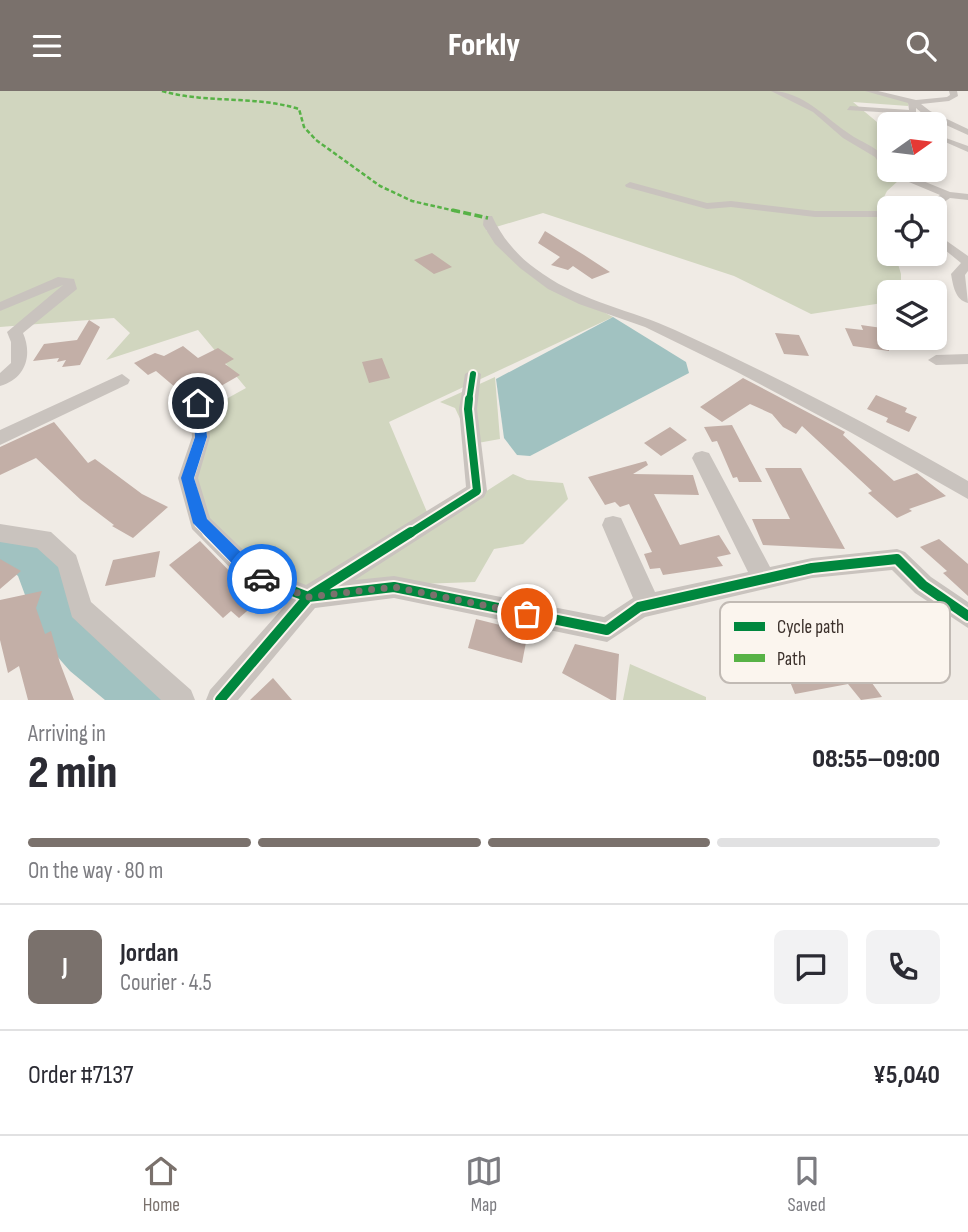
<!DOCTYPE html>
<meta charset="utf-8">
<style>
body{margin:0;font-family:"Sofia Sans Condensed",sans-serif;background:#f2f2f3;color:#2b2b33;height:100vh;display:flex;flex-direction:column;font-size:26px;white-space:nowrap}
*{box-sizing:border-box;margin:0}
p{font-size:23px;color:#7c7c81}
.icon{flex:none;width:38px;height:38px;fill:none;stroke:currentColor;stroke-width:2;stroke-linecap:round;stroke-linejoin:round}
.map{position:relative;height:609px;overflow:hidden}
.drawer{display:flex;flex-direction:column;background:#fff;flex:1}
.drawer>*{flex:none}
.needle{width:46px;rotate:76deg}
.tools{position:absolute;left:877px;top:21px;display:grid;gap:14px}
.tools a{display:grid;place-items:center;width:70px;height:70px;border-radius:10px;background:#fff;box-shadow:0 4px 10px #0003;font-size:35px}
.pin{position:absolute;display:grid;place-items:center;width:60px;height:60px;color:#fff;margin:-30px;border:4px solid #fff;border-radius:50%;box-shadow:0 2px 7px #0007}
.courier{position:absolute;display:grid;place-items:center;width:70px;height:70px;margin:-35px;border:5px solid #1a73e8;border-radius:50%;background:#fff;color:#222;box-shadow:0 2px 9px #0007}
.headline em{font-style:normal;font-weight:800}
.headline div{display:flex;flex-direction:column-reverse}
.headline{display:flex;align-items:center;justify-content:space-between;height:119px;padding:0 28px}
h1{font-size:46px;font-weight:800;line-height:52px}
.bar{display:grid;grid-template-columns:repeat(4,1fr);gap:10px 7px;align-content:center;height:84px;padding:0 28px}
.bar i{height:9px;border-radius:5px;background:#e1e1e2}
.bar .active{background:#7a716c}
.bar p{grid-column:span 4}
.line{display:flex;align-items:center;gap:18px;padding:0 28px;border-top:2px solid #e1e1e2}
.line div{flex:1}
.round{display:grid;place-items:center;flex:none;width:74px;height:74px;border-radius:10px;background:#f2f2f3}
header{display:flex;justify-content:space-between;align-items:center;height:91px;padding:0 28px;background:#7a716c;color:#fff;font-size:32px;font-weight:800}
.menu{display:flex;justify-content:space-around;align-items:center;height:98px;border-top:2px solid #e1e1e2;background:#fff;font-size:19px;color:#7c7c81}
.menu a{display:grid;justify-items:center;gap:4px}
.menu .active{color:#7a716c}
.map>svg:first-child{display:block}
.green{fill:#d1d6bf}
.water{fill:#a1c2c1}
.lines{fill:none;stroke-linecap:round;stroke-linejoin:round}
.river{fill:#a1c2c1;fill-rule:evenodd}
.building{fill:#c3afa7}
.street{fill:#c9c3be;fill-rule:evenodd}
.quiet-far1{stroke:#57b246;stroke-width:2.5;stroke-dasharray:4.5 2.5;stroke-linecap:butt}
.quiet{stroke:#57b246;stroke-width:3.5;stroke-dasharray:8 3.5;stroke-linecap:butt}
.cycleway-far2-casing{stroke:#fbf5ee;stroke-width:10}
.cycleway-far1-casing{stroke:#fbf5ee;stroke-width:12}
.cycleway-casing{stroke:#fbf5ee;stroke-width:14}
.cycleway-far2{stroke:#00873e;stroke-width:6}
.cycleway-far1{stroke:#00873e;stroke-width:8}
.cycleway{stroke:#00873e;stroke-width:10}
.route{fill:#1a73e8}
.done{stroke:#7a716c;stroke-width:7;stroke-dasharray:0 12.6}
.key{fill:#fbf5ee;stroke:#c1bab4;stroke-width:2}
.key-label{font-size:19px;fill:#3b302b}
</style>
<header><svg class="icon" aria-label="menu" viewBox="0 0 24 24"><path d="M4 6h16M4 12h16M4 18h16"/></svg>Forkly<svg class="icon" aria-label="search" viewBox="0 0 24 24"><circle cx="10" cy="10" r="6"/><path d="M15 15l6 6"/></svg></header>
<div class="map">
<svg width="968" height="609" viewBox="0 0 968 609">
<rect width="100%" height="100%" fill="#f0ebe5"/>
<path class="green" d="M0,0H867L909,9L908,15L853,11L889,41V79H910L887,100L878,118L889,124V163H895L901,183V201H889V211L811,223L734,185L543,122L486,139L545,190L613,226L389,331L427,421L317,500L227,460L193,407L199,323L246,297L198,239L106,269L130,242L114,227L0,236Z
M495,286L500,348L472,353L455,317L440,311Z
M513,383L527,389L563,392L568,408L523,453L494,458L475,491L419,493L348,489Z
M630,573L706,606V609H623Z"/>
<path class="water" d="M613,226L686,271L689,282L530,365L517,364L504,347L496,288Z"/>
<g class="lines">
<path class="river" d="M0,437L18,440L47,452L59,469L77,513L107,543L169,589L177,609H105L70,580L41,547L18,485L10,478L0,477Z"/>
</g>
<path class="building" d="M545,140L584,164L610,181L592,188L573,175L568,179L551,174L560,166L538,152Z
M432,162L452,176L434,183L414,169Z
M89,229L100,236L80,274L62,276L66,269L57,271L59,267L33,270L44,253L77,249Z
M861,234L889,238V260L853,255L845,237L863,239Z
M775,242L799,244L809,265L784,263Z
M183,255L198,267L218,257L234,268L225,273L240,284L207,303L196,294L182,302L156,280L148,284L134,272L155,262L164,265Z
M382,267L390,287L369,292L362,271Z
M743,287L845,341L843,344L894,390L917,382L946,405L909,418L912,420L897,427L868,402L872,400L802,335L796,343L783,336L772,323L750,313L722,331L700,316Z
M876,304L907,317L905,321L917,326L909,341L886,331L888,327L867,318Z
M54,331L88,372L95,368L142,403L168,416L133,447L112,435L114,434L81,409L36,367L0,384V356Z
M732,334L762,391H739L737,386L733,387L717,350L712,351L704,336Z
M670,336L687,349L661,365L644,352Z
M646,370L648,374L633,383L693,384L699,404L654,403L680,454L719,444L731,463L717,466L723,475L663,484L660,477L650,478L644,463L652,461L629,413L620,416L615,411L605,414L588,386Z
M765,377H801L845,458L763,454L752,428H790Z
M939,448L968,473V505L943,482L947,480L920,456Z
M200,450L244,495L263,506L239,527L231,520L223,527L169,474Z
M160,460L155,486L105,495L113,469Z
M0,468L21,480L0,498Z
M42,500L36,517L45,543L51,540L60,572L74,609H28L19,575L8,582L0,549V509Z
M476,528L528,541L522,572L468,557Z
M575,553L619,563L616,609H611L562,582Z
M854,567L882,606L861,609L848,593L795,603L784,576Z
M273,587L292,609H250Z"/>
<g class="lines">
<path class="street" d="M771,0C804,0 826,28 851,44C864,53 889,60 889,79H896L950,101L968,103V109L950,107L934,118L923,117L940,104L885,81L875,66L843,47L813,21Z
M865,0H878L916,9L947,6L950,4L949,0H957L958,5L949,10L921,13L930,20L968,38V44L924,24L916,17V22L910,23L847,19L850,15L909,19L908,12Z
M943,46L968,55V61L943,50Z
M630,91L707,112L731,110L815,120H889V126H815L731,116L707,118L626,96L625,94Z
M484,125H492C503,149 520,168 543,183C583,211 632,219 675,239C775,285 873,335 968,390V408L850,341L737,281L645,236L579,213L548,198L520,177L495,153L483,134Z
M934,141L968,165V180L965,184L968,212C955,209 953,194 951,183L961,172L934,150Z
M58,186L74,188L77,198L23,242C33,265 25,288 0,295V282L11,272V251L7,241L63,194L0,220V211Z
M968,263V273L936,274L928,269L936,264Z
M473,278L481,283L477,318L487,400L484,406L355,489L394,485L604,526L633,507L602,434L605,427L613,425L621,427L655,501L748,481L692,367L695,362L702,360L709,362L770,476L812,467L897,458L905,461L931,486L968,511V537L915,502L892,479L812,487L645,526L607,551L394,507L315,517L238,609H206L210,599L289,510L246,493L192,438L178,387L192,346L189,312L192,308H204L207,312L210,346L198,387L210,427L262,477L306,494L466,396L459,318L465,283Z
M122,283L130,289L128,293L0,354V339Z
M0,433L51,441L76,464L91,511L191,599L195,609H161L72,526L58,476L37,457L0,451Z"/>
<path class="quiet-far1" d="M162,0C207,13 254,4 299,18L304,36L316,49L380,95L412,110L460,121"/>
<path class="quiet" d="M452,119L488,127"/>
<g class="cycleway-far2-casing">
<path id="cycleway-far2" d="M469,310L473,283"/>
</g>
<g class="cycleway-far1-casing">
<path id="cycleway-far1" d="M198,312L201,346L188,387L200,432L211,443
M409,443L477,400L468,318L469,308"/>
</g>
<g class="cycleway-casing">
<path id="cycleway" d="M209,441L254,485L308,506L411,441
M220,609L308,506L394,496L607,539L639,516L812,477L897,468L923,494L968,525"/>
</g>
<use href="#cycleway-far2" class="cycleway-far2"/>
<use href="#cycleway-far1" class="cycleway-far1"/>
<use href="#cycleway" class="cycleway"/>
</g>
<path class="route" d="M198,308L204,312L207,346L194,387L207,428L260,480L267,483L269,488L267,493L262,495L249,490L193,432L181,387L195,346L192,312Z"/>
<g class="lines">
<path class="done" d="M262,488L308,506L394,496L527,523"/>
</g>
<rect x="720" y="511" width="230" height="81" rx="10" class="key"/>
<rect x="734" y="531" width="31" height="9" fill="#00873e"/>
<rect x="734" y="563" width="31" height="8" fill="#57b246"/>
<g class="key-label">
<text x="777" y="542">Cycle path</text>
<text x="777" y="574">Path</text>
</g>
</svg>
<div class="tools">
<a><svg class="needle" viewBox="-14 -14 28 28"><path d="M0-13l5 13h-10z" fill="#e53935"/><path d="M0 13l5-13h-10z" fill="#7c7c81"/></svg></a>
<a><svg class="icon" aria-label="locate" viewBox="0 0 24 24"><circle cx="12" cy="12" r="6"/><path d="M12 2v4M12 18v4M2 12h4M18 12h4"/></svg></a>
<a><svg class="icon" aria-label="layers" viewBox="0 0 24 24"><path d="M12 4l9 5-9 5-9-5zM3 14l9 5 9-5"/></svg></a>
</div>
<div class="pin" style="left:527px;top:523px;background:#ea580c"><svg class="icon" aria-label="bag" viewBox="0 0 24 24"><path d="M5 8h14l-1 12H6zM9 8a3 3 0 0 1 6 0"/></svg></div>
<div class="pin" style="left:198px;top:312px;background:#1f2937"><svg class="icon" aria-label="home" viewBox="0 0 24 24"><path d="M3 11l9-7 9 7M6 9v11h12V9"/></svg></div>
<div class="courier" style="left:262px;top:488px"><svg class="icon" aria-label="car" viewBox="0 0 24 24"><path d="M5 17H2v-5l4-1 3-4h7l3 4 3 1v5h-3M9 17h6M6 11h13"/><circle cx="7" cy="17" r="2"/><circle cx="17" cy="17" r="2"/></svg></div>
</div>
<section class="drawer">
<div class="headline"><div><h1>2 min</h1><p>Arriving in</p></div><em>08:55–09:00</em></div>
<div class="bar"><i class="active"></i><i class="active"></i><i class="active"></i><i></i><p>On the way · 80 m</p></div>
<div class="line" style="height:126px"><b class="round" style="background:#7a716c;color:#fff">J</b><div><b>Jordan</b><p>Courier · 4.5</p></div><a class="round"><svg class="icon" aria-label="chat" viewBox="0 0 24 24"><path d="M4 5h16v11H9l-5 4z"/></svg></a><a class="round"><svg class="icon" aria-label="phone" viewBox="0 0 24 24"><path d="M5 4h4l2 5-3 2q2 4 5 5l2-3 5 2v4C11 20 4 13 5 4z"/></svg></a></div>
<div class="line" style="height:91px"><div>Order #7137</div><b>¥5,040</b></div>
</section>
<nav class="menu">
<a class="active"><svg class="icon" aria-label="home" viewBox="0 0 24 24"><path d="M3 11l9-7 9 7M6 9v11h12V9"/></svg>Home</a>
<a><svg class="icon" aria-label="map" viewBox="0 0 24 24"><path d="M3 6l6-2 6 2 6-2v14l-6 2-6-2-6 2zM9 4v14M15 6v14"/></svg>Map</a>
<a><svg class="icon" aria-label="saved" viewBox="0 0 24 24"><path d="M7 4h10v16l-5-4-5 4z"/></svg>Saved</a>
</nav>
